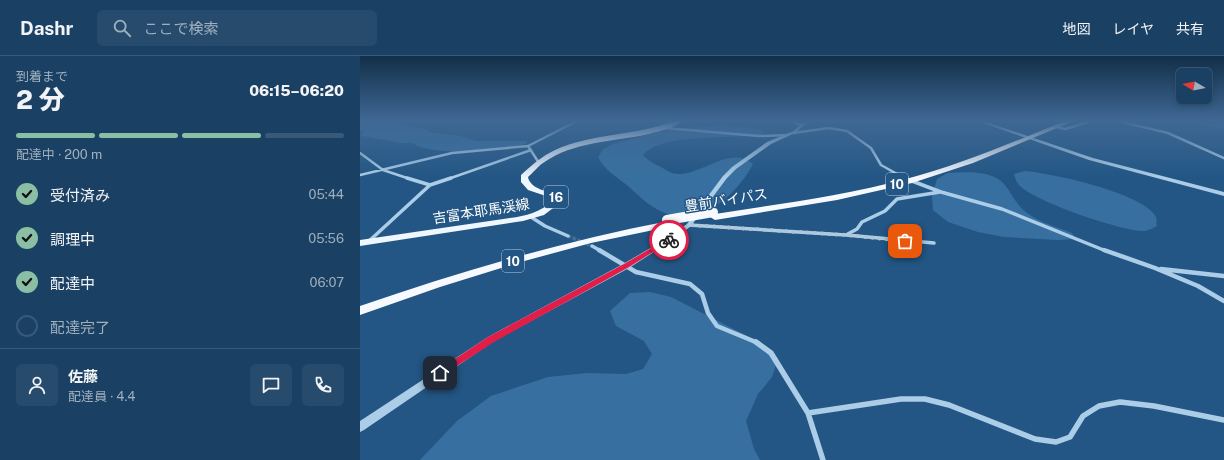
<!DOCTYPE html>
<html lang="ja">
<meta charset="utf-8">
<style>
body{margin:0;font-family:"Public Sans","Noto Sans JP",sans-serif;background:#274b6c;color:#f1f3f6;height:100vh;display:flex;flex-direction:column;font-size:15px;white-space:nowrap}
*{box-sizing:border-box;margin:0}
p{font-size:13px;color:#9fafbe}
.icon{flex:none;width:22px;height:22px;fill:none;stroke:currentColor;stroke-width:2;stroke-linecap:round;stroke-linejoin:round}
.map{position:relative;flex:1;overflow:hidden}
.sheet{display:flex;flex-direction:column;background:#1a4063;width:360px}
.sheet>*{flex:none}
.needle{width:26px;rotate:280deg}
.fabs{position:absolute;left:816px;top:12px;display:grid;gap:8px}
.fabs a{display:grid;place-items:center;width:36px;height:36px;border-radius:6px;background:#1a4063;box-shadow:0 2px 6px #0003,0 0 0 1px #385978;font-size:20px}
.pin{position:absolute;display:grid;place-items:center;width:34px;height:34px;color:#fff;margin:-17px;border-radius:8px;box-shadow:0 2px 6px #0006}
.courier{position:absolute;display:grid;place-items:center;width:40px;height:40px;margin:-20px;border:3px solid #e11d48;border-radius:50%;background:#fff;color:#222;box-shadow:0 1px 5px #0007}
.overview em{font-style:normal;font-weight:800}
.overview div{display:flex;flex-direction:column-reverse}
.overview{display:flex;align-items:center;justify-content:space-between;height:68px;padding:0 16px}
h1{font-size:26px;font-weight:800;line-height:30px}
.bar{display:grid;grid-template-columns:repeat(4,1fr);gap:6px 4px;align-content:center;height:48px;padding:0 16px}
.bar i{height:5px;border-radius:3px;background:#385978}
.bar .current{background:#8abfa5}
.bar p{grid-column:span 4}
.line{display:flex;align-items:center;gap:10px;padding:0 16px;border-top:1px solid #385978}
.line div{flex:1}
.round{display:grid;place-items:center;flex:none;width:42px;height:42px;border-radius:6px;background:#274b6c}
ol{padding:0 16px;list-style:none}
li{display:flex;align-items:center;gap:12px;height:44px}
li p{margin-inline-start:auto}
li .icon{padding:4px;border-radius:50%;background:#8abfa5;color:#111;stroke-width:4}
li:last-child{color:#9fafbe}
li i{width:22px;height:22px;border:2px solid #385978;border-radius:50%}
header{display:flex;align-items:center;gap:24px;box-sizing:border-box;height:56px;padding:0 20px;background:#1a4063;border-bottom:1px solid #385978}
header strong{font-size:19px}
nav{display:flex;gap:22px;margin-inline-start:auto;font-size:14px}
.search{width:280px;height:36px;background:#274b6c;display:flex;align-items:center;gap:10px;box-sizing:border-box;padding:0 14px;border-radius:6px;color:#9fafbe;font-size:15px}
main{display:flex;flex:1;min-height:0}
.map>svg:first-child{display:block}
.green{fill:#3770a0}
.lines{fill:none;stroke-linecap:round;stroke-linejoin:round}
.minor-tunnel{stroke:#446f96;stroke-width:3.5;stroke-dasharray:3.5 1.5;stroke-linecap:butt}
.minor-far3{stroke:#abcde8;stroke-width:2.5}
.minor-far2{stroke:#abcde8;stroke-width:3.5}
.minor-far1{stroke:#abcde8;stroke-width:4.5}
.minor{stroke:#abcde8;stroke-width:5.5}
.tertiary{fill:#abcde8;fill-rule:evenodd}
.primary{fill:#eef6fe;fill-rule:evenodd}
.trunk{fill:#f6fafe;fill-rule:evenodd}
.trunk-bridge{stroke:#f6fafe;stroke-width:10}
.route{fill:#e11d48}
.done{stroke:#b2c4d4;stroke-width:4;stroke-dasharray:0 7.2}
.labels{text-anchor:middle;stroke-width:3;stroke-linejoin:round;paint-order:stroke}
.shield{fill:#235684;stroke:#bdccda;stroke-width:1}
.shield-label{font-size:13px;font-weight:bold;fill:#fff}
.street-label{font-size:14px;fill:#fff;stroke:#235684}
</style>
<header>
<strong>Dashr</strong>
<div class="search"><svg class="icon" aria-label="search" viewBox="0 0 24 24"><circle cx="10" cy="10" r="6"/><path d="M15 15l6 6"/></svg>ここで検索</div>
<nav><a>地図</a><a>レイヤ</a><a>共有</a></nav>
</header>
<main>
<section class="sheet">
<div class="overview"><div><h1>2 分</h1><p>到着まで</p></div><em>06:15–06:20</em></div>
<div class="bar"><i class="current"></i><i class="current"></i><i class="current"></i><i></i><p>配達中 · 200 m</p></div>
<ol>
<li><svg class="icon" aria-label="check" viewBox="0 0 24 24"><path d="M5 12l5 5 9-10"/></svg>受付済み<p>05:44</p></li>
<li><svg class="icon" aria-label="check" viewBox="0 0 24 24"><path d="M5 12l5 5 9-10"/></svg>調理中<p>05:56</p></li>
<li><svg class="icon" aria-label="check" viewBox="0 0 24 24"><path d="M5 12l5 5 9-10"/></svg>配達中<p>06:07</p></li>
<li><i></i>配達完了</li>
</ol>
<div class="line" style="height:72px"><a class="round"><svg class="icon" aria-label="person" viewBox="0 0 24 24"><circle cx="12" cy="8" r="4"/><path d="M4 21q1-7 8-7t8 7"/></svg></a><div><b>佐藤</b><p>配達員 · 4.4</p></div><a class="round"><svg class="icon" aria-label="chat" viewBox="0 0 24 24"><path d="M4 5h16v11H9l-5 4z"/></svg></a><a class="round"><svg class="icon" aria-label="phone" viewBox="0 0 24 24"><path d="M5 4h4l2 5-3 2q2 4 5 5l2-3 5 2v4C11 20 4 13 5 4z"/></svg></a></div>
</section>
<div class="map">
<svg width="864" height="404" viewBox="0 0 864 404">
<rect width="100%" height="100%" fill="#235684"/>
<path class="green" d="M0,65H34L51,71L65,73L69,76L100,80L116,85H167L166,88C140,93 74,102 53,87H42L3,80L1,79L5,75L0,74Z
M816,65H864V73Z
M365,70L399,73L404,76L403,78C373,84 303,76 283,99C288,105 295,108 301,111C305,113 309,116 312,117C338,124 369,87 393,108C378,137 345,167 311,159C294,155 280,141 268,130C257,121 244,114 238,101L243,93L253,88L298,76L324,72Z
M664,115C691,117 784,137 796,161C797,163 796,168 797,170C793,172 789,174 785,175C763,176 673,145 659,129C656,126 655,121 654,118Z
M588,117C606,116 632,114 644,128C653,139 656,149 667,157C681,167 697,171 712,177L716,183L698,184L644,181L618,176L588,166L573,154L572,140L577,123Z
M290,236L311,241L395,284L418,302L412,321L398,338L386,365L394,393L400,404H60L97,365L131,340L188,321L227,317L266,318L283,313L292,298L284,285L256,270L250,255L270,237Z"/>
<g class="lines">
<path class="minor-tunnel" d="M208,180L232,190"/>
<path class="minor-far3" d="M431,65L441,69
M758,65L808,77L864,102
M697,71L705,73L731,65
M305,72L399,80L428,79
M433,77L469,72L487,75L511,92L521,109L546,123
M433,77L447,65
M0,97L23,114L50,123
M179,107L168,90L217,65
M0,119L92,97L168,90
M88,123L171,94"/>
<path class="minor-far2" d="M47,122L70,129
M544,122L581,136L642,153L746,195
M171,161L185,170L208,180
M329,169L486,179L574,187
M486,179L497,173L502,166L525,155L537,143L580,136
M8,186L70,129L91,122
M232,190L241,195"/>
<path class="minor-far1" d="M239,194L276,216L330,228L342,238L348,257L357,270L398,287
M744,194L795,212L838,230L864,245
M801,213L864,220"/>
<path class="minor" d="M396,286L411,297L448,357L463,404
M448,357L541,343H565L589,349L675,383L696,386L710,381L723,360L739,350L760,346L794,350L864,364"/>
<path class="tertiary" d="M617,65H623L733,102L864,136V140L729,104Z
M431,76L435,77L411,88L376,113L367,122L331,170L317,181L269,212L134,285L4,374L0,376V365L128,281L263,208L313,179L327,168L363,120L372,111L407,86Z"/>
<path class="primary" d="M314,65H323C314,72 300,75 289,78C253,86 214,85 183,107C178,110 173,117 168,121C170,133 189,136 199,139L201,146L184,159L163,165L0,190V184L150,162C166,160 180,156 193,145L192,142L168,134L161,126V119C172,109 182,100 195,94C232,77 276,80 314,65Z"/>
<path class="trunk" d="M705,65H714L613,107L552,127L477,144L355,164L350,161L355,158C419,148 483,140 546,123C600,109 653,86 705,65Z
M309,165L314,168L313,170L231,187L157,207L80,231L0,259V250C101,215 204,185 309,165Z"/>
<path class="trunk-bridge" d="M307,164L353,156"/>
</g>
<linearGradient id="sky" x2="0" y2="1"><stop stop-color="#132f49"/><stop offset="0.53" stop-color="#3f6894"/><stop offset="1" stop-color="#3f6894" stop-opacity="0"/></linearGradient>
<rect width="864" height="122" fill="url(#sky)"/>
<path class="route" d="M307,183L312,184L269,211L134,286L83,319H77L76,317L77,315L128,281L264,208Z"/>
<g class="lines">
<path class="done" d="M309,184L329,169L486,179L545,185"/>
</g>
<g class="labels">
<g class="shield">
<rect x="526" y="117" width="22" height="22" rx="3"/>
<rect x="184" y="130" width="24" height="22" rx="3"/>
<rect x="142" y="194" width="22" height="22" rx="3"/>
</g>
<g class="shield-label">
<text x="537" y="133">10</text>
<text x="196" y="146">16</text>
<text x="153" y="210">10</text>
</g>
<g class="street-label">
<text transform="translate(366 144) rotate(-9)" y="5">豊前バイパス</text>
<text transform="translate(121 155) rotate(-9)" y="5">吉富本耶馬渓線</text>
</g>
</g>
</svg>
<div class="fabs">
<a><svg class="needle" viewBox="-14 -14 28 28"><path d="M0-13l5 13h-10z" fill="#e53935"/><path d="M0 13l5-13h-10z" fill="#9fafbe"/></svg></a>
</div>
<div class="pin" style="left:545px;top:185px;background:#ea580c"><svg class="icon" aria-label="bag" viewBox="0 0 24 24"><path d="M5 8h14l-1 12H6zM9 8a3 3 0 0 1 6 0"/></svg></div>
<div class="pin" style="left:80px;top:317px;background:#1f2937"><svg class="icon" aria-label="home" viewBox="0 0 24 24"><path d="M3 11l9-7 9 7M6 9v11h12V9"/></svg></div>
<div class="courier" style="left:309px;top:184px"><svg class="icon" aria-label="bike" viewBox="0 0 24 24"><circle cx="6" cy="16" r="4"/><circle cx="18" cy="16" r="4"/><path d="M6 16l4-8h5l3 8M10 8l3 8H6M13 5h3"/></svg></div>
</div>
</main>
